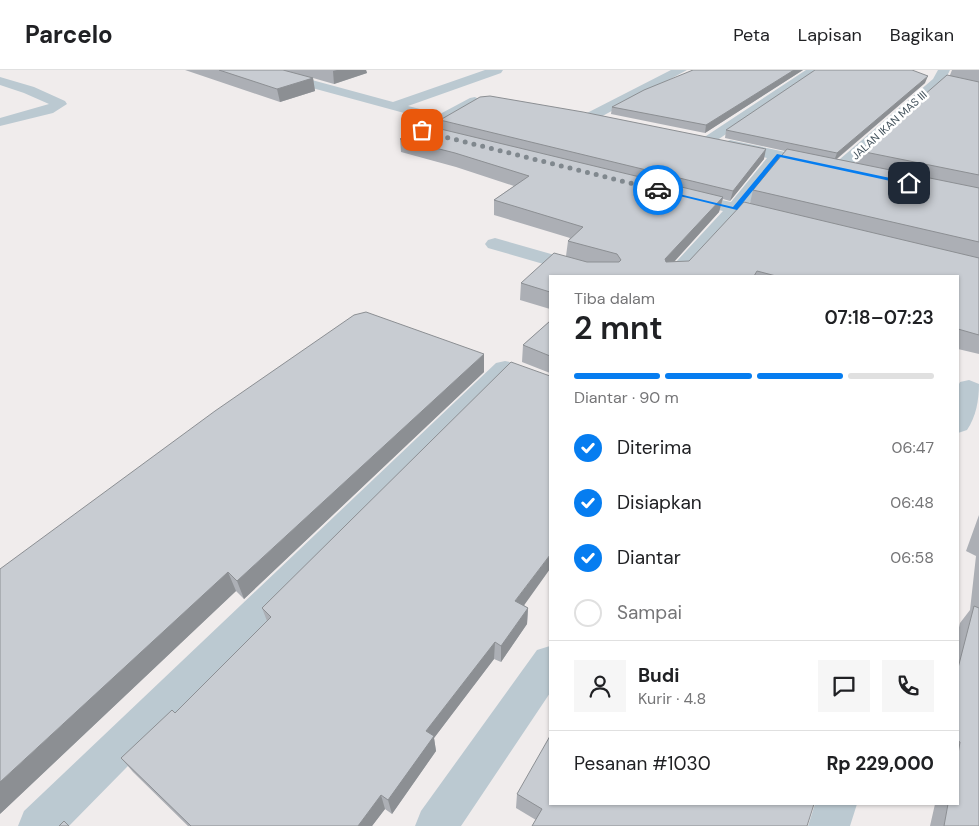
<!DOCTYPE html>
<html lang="id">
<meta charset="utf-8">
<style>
body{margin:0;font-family:"DM Sans",sans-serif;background:#f6f6f6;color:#202124;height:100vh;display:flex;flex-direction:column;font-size:19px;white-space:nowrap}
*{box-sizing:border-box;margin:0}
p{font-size:16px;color:#757577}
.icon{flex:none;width:28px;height:28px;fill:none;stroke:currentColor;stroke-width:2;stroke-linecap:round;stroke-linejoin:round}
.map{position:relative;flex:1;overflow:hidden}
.side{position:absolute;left:549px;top:205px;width:410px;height:530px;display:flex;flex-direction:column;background:#fff;border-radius:0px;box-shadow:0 1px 4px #0004}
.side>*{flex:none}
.pin{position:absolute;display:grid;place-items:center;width:42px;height:42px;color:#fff;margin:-21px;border-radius:10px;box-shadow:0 2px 8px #0006}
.courier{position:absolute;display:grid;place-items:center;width:50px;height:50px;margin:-25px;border:4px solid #067df0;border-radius:50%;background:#fff;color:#222;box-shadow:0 1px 6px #0007}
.summary em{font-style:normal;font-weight:600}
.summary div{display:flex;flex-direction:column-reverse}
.summary{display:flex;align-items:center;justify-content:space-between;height:85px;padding:0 25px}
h1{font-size:32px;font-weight:600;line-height:38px}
.bar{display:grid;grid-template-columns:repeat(4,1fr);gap:8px 5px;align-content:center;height:60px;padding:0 25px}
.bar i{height:6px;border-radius:4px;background:#e0e0e0}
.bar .on{background:#067df0}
.bar p{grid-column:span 4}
.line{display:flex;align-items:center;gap:12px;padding:0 25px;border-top:1px solid #e0e0e0}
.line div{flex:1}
.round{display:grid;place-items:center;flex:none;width:52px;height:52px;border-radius:0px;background:#f6f6f6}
ol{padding:0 25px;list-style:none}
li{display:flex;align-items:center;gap:15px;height:55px}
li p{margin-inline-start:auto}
li .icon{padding:5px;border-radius:50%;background:#067df0;color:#fff;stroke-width:4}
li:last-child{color:#757577}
li i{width:28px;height:28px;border:2px solid #e0e0e0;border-radius:50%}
header{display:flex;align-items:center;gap:30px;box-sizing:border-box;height:70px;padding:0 25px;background:#fff;border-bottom:1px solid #e0e0e0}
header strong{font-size:24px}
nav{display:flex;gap:28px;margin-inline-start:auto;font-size:18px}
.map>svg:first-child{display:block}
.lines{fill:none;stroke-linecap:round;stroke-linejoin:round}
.minor{fill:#bbc9d1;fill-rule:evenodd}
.wall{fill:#acafb5}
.shaded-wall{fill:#8c8f93}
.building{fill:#c8ccd2;stroke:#8c8f93}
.route{fill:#067df0}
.done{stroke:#80888e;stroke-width:5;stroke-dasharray:0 9}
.labels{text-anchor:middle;stroke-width:5;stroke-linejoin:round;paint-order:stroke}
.far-street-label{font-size:11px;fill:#43525c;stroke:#fff}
</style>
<header>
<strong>Parcelo</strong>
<nav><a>Peta</a><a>Lapisan</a><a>Bagikan</a></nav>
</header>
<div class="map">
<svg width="979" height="756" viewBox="0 0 979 756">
<rect width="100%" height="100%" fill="#f0ecec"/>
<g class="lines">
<path class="minor" d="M255,0H275L393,32L485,0H503L501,3L408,36L440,44L470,28L475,27L482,31L480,34L421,65L416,64L414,61L430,50L257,3Z
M671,0H687L597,49H587L585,46L587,43Z
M806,0H820L713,73H703L700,70Z
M938,0H950L943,14L845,101H833L831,98L833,95L933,9Z
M0,7L34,17L65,31L67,34L53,43L0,56V48L49,34L24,23L0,15Z
M730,70L818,89L824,91L826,94L824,97L818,99L782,91L747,136L780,144L783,148L780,152L774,154L739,145L684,206H663L723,141L679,131L676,127L679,123L685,122L731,132L767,88L725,78L722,75L725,72Z
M495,168L614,202L617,206H585L488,178L485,174L488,170Z
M505,291L514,293L517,298L514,303L69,756H18L24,741L496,293Z
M969,310L979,314C979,330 976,347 967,360L958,363V316L960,312Z
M550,576V623L461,756H415L421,741L537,580Z
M815,734H857L850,756H808Z"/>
</g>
<path class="wall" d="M185,0H366L367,3L334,14L313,8L315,21L280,32Z
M691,0H803L705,63L611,44L612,37L691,1Z
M952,0H979V284L958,279V206H550V239L520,230L521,213L566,186L568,171L570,168L494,145V130L514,116L456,97L401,82L400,69L440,59V50L764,89L730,131L723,129L719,142L674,192L689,191L750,133L753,120L785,81L725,68L726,60L925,13L837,89L856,93L860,81L950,5Z
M354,245L484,302L244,529L236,521L0,744Z
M550,251V303L522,292L523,275Z
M979,445V756H930L935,734H958V562L960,553L970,540L976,486L966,481Z
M524,535L528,538L527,554L501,592L494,589L434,668L436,681L392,744L385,739L372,756H188L133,702L121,688L175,643L267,551L262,538Z
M517,724L550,734L536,750L516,738Z"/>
<path class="shaded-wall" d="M337,0H366L367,3L334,14L333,1Z
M794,0H803L705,63L706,55Z
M928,6L925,13L834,91L837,83Z
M313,8L315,21L280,32L277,19Z
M766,79L764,89L730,131L733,121Z
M723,127L719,142L662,205L665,189Z
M484,284V302L244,529L237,511Z
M550,485V499L515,548V531Z
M228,502L236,521L0,744V712Z
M528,538L527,554L501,592V576Z
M495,572L494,589L434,668L436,681L392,744L388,730L426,661Z
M381,725L385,739L372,756H358Z"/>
<path class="building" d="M219,0H283L313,8L277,19Z
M693,0H794L706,55L612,37L644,20Z
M815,0H912L928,6L837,83L726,60Z
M947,5L979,12V105L860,81Z
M490,26L583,42L766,79L733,121L440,50L480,27Z
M424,55L723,127L665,189L666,192L689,191L744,132L979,188V265L958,259V206H776L757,201L754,206H550V222L521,213L554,183L587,192H619L621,190L617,184L568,171L583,157L494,130L529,106L455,83L400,69Z
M787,79L979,118V172L753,120Z
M366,242L484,284L237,511L228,502L0,712V499L215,341L354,245Z
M550,251V286L523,275Z
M511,292L550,306V485L515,531L528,538L501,576L495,572L426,661L434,666L388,730L381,725L358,756H191L121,688L172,640L175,643L271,547L262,538Z
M974,536L979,538V756H944L948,734H958V684L960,672L958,671V598Z
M550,666V734H814L807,756H532L542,739L517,724Z
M64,751L69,756H59Z"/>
<path class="route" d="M777,84L909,112L912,113L909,115L780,87L737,140L655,120L658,119L733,137Z"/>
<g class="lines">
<path class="done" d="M422,60L425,62L658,120"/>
</g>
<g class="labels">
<g class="far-street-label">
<text transform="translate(889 55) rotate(-42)" y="4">JALAN IKAN MAS III</text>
</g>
</g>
</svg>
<div class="pin" style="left:422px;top:60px;background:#ea580c"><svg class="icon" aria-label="bag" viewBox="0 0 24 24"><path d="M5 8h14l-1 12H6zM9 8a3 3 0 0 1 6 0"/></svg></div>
<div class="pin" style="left:909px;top:113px;background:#1f2937"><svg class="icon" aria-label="home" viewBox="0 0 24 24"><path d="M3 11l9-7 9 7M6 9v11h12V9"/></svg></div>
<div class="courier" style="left:658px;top:120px"><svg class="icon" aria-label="car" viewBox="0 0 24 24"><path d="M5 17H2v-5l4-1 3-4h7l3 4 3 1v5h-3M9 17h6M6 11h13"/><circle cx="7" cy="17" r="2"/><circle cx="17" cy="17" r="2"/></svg></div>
<section class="side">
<div class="summary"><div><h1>2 mnt</h1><p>Tiba dalam</p></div><em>07:18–07:23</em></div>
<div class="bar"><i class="on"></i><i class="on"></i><i class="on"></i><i></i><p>Diantar · 90 m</p></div>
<ol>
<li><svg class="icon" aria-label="check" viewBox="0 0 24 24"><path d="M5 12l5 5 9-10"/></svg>Diterima<p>06:47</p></li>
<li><svg class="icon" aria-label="check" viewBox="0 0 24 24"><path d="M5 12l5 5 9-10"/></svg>Disiapkan<p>06:48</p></li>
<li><svg class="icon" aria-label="check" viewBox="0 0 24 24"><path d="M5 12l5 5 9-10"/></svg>Diantar<p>06:58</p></li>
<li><i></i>Sampai</li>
</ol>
<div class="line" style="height:90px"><a class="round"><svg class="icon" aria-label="person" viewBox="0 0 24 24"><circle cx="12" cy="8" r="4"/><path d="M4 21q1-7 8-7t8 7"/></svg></a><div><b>Budi</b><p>Kurir · 4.8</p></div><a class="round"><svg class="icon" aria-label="chat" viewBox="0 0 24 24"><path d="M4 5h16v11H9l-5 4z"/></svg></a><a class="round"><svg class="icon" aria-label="phone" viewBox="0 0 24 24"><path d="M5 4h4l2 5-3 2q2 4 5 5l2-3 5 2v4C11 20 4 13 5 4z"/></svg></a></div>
<div class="line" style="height:65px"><div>Pesanan #1030</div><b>Rp 229,000</b></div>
</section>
</div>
